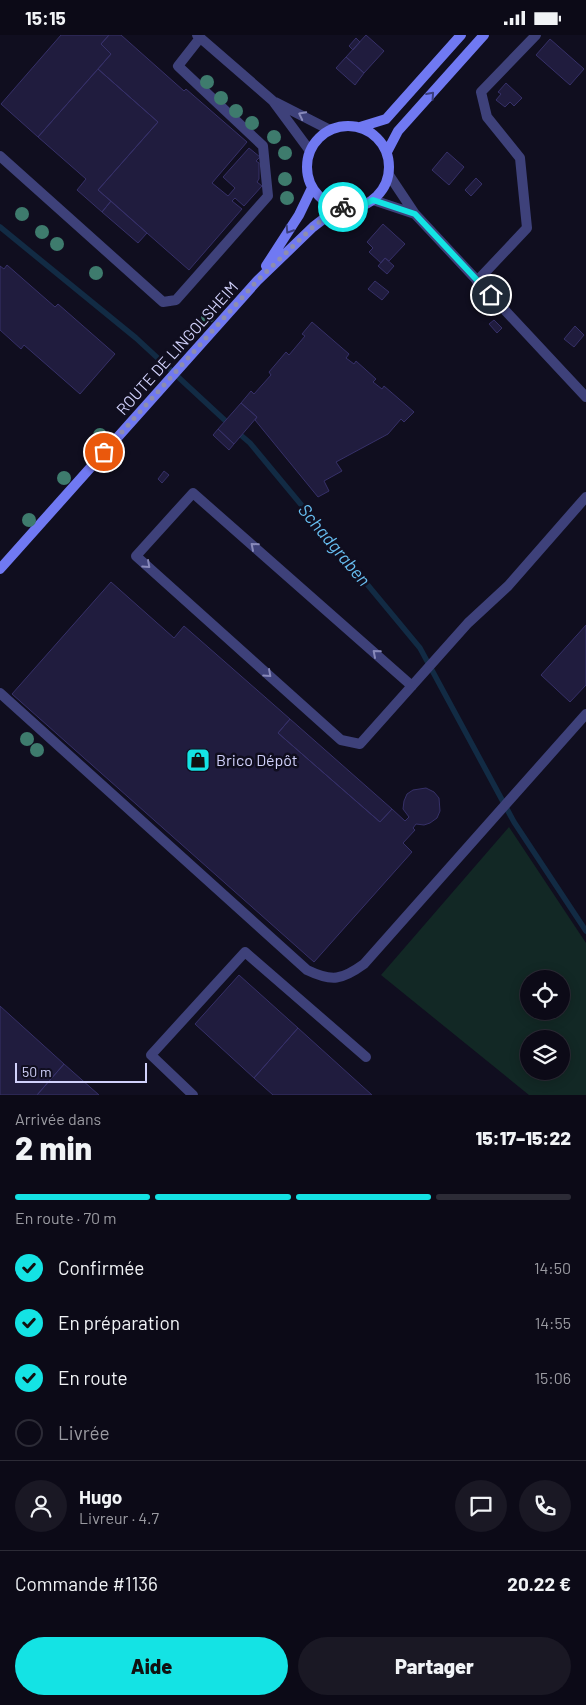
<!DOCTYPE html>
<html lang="fr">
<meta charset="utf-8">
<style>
body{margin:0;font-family:Barlow,sans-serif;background:#1a1824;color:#f1f3f6;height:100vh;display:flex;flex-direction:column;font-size:19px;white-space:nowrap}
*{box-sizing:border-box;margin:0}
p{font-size:16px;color:#9a9aa1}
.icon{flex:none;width:28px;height:28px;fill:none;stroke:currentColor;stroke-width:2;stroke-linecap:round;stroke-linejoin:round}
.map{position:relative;height:1060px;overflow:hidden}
.side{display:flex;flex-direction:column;background:#0c0a17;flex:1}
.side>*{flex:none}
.fabs{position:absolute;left:520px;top:935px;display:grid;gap:10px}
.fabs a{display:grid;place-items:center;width:50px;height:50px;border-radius:50%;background:#0c0a17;box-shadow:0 2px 12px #0003,0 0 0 1px #2c2b36;font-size:25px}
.scale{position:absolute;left:15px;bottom:12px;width:132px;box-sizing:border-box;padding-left:5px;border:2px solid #d1d1fb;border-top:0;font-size:14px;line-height:18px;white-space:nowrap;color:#d1d1fb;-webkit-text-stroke:4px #100e1f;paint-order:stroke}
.pin{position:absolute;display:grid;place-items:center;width:42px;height:42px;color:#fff;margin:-21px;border:2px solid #fff;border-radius:50%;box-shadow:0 1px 5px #0007}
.courier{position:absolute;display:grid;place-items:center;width:50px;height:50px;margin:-25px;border:4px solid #14e3e4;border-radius:50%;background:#fff;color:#222;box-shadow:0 1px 6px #0007}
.summary em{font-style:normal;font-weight:800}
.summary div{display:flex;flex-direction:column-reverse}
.summary{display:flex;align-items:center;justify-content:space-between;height:85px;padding:0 15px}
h1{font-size:32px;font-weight:800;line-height:38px}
.bar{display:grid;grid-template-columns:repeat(4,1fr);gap:8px 5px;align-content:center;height:60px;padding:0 15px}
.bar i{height:6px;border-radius:4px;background:#2c2b36}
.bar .current{background:#14e3e4}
.bar p{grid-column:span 4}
.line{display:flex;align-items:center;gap:12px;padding:0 15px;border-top:1px solid #2c2b36}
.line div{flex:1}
.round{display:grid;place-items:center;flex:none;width:52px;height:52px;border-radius:26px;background:#1a1824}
ol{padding:0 15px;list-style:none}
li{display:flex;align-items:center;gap:15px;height:55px}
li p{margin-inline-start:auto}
li .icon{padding:5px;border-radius:50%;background:#14e3e4;color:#111;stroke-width:4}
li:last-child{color:#9a9aa1}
li i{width:28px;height:28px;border:2px solid #2c2b36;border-radius:50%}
.button{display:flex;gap:10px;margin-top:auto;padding:10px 15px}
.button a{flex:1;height:58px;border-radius:30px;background:#14e3e4;color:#111;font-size:20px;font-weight:800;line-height:58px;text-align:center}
.button a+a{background:#1a1824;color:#f1f3f6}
.status{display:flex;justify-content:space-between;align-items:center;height:35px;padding:0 25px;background:#0c0a17;direction:ltr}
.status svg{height:14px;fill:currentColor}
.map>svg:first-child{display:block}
.green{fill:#122825;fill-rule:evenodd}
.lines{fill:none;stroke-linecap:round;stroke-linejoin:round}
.stream{stroke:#122b44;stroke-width:5.5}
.building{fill:#201c3e;stroke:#363068}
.service{stroke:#3e417a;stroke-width:10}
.minor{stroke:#3e417a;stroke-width:10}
.secondary{stroke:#7079f2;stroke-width:10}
.tree{fill:#3e7b6d}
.oneway{stroke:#3b3e7e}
.oneway2{stroke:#8889ba}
.done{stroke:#8d8dae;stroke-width:5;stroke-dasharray:0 9}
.route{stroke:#14e3e4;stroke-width:6}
.labels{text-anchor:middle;stroke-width:5;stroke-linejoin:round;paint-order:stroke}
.street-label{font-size:16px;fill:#d1d1fb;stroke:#100e1f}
.poi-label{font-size:16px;fill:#d1d1fb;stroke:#100e1f;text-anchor:start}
.water-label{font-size:18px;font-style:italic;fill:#68bff2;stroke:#100e1f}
</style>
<div class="status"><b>15:15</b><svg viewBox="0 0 49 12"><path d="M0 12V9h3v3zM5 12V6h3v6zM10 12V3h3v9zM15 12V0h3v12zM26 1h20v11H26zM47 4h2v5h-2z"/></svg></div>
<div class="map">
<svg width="586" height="1060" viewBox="0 0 586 1060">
<rect width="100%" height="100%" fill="#100e1f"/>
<path class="green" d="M509,792L586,908V1060H529L381,940ZM529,944H561V976H529ZM529,1004H561V1036H529Z"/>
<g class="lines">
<path class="stream" d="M0,192L136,303L230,390
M236,396L250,408L420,613L514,787L586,896"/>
</g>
<path class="building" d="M61,0H109L101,9L111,19L38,102L1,69Z
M109,0H121L184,56L186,54L247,107L212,148L228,161L235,153L223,142L249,113L260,122L256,126L259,128V144L257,147L262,151L244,171L235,163L232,166L242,174L189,235L98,155L158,87L98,34L111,19L101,9Z
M366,0L384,16L364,38L346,22Z
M356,3L360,7L353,15L349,11Z
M550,4L584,34L570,50L536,20Z
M346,22L364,38L355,50L336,33Z
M98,34L158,87L98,155L111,166L102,177L77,155L86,144L38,102Z
M506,48L522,63L514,71L510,67L505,72L496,65L501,59L498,57Z
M447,117L464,132L449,150L432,135Z
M476,143L482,149L471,161L465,155Z
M111,166L147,198L138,208L102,177Z
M383,189L405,209L389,226L385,223L381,228L369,217L373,213L367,207Z
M385,223L394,231L387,239L378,231Z
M7,230L55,272L58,269L115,319L80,359L24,310L21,314L0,295V231L4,234Z
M375,246L389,257L382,265L368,254Z
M494,285L502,293L497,298L489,289Z
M312,287L349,319L346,323L354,329L356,326L376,344L373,347L382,354L384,351L414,377L404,387L401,384L388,399L336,427L342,436L324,446L329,456L318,462L255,385L257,382L241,368L251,356L254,359L271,340L269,337L286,317L289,320L305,301L302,299Z
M575,291L584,300L574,312L564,304Z
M241,368L257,382L234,409L218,394Z
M218,394L234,409L229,415L213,400Z
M164,436L169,440L162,448L158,444Z
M111,547L174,603L184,591L290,684L278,698L380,787L392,774L405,786L409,782L403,774L404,766L407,759L413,755L426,753L434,757L439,763L440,776L437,783L430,788L424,790L416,789L413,793L415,795L403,808L412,817L314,927L12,659Z
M586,590V650L570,667L541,640Z
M290,684L392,774L380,787L278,698Z
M239,940L298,993L254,1043L195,989Z
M0,971L64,1029L37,1060H0Z
M298,993L372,1060H273L254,1043Z
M64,1029L99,1060H37Z"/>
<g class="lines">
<path class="service" d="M0,121L163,267L176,265L268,161L263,111L178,31L200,3
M477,246L527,193L520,123L487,82L481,57L536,0
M412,651L193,458L136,521L341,705L360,709L468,588L508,551L586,462
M0,658L307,935C332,947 342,945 364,929L586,679
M193,1060L151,1020L245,917L366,1022"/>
<path class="minor" d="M197,0L273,66L310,116
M275,67L330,95
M389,140L415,179L586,362
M373,165L415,179"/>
<path class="secondary" d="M307 132a41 41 0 1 1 82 0a41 41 0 1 1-82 0Z
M360,92L386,84L461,0
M387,117L398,96L484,0
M266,231L299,180L312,153
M0,534L257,246L313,192L339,172"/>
</g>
<g class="tree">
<circle cx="207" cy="47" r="7"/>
<circle cx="221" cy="63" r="7"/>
<circle cx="236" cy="76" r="7"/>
<circle cx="252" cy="88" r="7"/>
<circle cx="274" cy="102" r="7"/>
<circle cx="285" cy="118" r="7"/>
<circle cx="285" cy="144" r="7"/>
<circle cx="287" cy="163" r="7"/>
<circle cx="22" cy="179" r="7"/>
<circle cx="42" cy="197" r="7"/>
<circle cx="57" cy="209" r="7"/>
<circle cx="96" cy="238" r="7"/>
<circle cx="208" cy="281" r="7"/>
<circle cx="100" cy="400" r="7"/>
<circle cx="64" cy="443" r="7"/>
<circle cx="29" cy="485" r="7"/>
<circle cx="27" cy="704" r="7"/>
<circle cx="37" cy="715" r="7"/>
</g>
<defs><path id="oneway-chevron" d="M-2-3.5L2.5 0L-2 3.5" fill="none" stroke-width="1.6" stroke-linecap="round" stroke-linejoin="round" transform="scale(1.25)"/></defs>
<g class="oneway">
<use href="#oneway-chevron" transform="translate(431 60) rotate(-48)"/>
<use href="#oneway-chevron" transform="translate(289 195) rotate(123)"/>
</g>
<g class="oneway2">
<use href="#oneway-chevron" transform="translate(302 80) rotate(-153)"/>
<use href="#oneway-chevron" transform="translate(254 511) rotate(-139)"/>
<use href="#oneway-chevron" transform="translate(147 530) rotate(42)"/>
<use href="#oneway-chevron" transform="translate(376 618) rotate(-139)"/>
<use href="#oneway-chevron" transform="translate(268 639) rotate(42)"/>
</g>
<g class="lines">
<path class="done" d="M104,417L257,246L313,192L338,172H343"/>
<path class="route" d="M343,172C355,173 363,170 373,165L415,179L491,260"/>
</g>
<defs>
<g id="shop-square" transform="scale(1.25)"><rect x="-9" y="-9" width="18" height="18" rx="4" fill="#14e3e4" stroke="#100e1f"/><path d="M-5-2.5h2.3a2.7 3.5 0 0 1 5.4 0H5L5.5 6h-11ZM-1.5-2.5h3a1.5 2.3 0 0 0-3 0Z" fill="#111"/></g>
</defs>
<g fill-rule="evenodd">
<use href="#shop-square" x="198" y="725"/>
</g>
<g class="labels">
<g class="street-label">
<text transform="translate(177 313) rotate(-48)" y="6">ROUTE DE LINGOLSHEIM</text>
</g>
<g class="poi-label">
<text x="216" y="731">Brico Dépôt</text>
</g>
<g class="water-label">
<text transform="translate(334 510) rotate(50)" y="6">Schadgraben</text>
</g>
</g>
</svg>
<div class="fabs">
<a><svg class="icon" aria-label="locate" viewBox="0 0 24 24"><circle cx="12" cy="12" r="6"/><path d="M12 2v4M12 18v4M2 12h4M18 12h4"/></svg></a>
<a><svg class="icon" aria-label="layers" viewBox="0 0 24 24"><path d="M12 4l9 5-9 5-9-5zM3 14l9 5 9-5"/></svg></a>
</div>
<div class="scale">50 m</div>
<div class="pin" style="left:104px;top:417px;background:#ea580c"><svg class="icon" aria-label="bag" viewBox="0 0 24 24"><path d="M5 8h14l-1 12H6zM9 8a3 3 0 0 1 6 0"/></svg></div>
<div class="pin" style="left:491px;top:260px;background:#1f2937"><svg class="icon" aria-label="home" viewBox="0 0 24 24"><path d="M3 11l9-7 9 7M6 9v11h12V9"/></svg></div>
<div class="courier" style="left:343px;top:172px"><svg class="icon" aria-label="bike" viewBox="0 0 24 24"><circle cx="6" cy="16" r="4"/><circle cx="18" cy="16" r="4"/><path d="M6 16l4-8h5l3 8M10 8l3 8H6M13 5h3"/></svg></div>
</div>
<section class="side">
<div class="summary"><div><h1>2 min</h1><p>Arrivée dans</p></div><em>15:17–15:22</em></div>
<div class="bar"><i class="current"></i><i class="current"></i><i class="current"></i><i></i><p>En route · 70 m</p></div>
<ol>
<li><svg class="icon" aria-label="check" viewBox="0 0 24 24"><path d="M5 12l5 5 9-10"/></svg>Confirmée<p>14:50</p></li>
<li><svg class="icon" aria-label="check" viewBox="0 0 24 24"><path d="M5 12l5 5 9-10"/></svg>En préparation<p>14:55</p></li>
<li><svg class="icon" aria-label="check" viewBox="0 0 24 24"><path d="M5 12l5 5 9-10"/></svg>En route<p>15:06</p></li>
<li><i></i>Livrée</li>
</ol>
<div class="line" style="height:90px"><a class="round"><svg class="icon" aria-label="person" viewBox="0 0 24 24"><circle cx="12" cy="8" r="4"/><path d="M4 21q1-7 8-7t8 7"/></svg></a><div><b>Hugo</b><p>Livreur · 4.7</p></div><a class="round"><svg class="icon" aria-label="chat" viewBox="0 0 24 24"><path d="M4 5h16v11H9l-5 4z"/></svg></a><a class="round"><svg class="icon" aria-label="phone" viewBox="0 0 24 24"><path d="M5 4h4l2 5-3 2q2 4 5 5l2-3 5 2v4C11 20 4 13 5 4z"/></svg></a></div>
<div class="line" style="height:65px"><div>Commande #1136</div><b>20.22 €</b></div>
<div class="button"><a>Aide</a><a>Partager</a></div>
</section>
